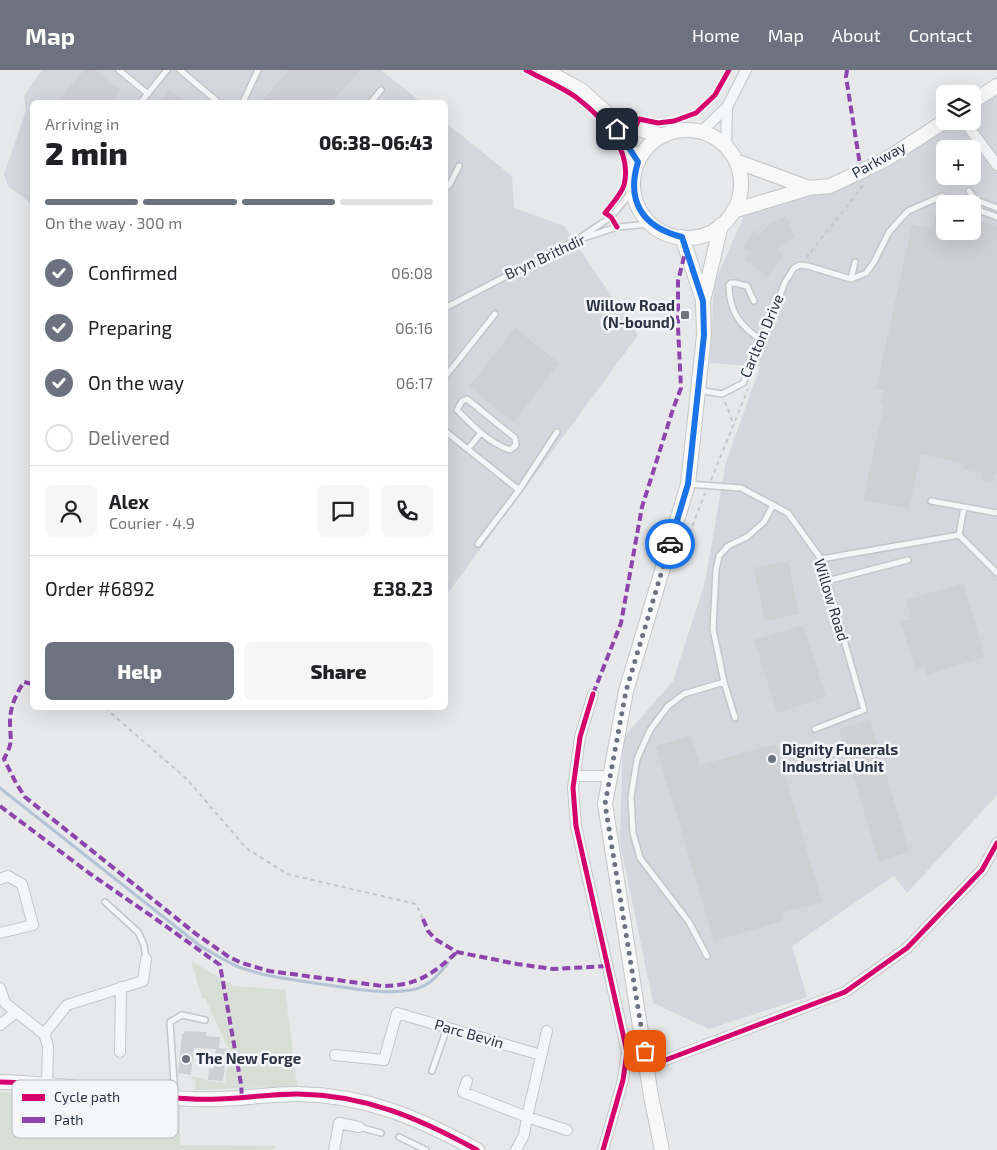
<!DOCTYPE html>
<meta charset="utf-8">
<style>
body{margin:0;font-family:"Exo 2",sans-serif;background:#f6f6f6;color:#202124;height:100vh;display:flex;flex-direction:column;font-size:19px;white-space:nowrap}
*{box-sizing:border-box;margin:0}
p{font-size:16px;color:#757577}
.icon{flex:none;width:28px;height:28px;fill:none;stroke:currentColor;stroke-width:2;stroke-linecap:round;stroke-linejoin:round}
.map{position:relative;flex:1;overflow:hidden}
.drawer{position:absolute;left:30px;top:30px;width:418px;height:610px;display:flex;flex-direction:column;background:#fff;border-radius:8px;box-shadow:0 5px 20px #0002}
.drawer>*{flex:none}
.tools{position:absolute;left:936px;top:15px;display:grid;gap:10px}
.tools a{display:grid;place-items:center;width:45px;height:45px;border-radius:8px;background:#fff;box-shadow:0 5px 20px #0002;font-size:25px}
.pin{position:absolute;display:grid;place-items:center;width:42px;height:42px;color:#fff;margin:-21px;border-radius:10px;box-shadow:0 2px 8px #0006}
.courier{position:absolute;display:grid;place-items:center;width:50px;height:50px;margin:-25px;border:4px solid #1a73e8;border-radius:50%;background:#fff;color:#222;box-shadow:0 1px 6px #0007}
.head em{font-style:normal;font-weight:800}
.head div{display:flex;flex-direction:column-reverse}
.head{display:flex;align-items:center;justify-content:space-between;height:85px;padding:0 15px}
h1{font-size:32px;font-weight:800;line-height:38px}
.bar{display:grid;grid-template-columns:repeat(4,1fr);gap:8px 5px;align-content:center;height:60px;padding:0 15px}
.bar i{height:6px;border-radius:4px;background:#e0e0e0}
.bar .current{background:#6c737f}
.bar p{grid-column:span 4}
.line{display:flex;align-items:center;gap:12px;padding:0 15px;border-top:1px solid #e0e0e0}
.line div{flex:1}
.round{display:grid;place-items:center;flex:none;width:52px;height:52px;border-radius:8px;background:#f6f6f6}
ol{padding:0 15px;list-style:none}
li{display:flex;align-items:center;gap:15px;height:55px}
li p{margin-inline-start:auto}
li .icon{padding:5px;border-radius:50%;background:#6c737f;color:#fff;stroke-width:4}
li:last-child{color:#757577}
li i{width:28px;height:28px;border:2px solid #e0e0e0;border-radius:50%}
.cta{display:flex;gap:10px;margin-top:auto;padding:10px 15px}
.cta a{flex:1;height:58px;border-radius:8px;background:#6c737f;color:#fff;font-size:20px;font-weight:800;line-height:58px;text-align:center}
.cta a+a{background:#f6f6f6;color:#202124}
header{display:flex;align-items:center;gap:30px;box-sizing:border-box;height:70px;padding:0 25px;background:#6c737f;color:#fff}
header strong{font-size:24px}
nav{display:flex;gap:28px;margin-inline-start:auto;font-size:18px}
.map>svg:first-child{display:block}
.built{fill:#d4d7dd;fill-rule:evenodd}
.green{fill:#d6ded6}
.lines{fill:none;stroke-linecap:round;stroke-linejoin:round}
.stream{stroke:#b4c4d5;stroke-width:3}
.building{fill:#ced0d3}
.lane-casing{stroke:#c4c6c8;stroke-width:8}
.street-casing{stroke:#c4c6c8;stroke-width:12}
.secondary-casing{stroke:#c4c6c8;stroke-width:16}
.path{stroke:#c5c6ca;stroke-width:2;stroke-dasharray:4 4;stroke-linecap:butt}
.lane{stroke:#f5f6f7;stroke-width:5}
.street{stroke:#f5f6f7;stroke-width:10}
.secondary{stroke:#f8f8f8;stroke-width:14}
.quiet{stroke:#8e44ad;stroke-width:4;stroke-dasharray:8 4;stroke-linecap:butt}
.cycleway-casing{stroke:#f4f6f9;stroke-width:8}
.cycleway{stroke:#d6006c;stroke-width:5}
.done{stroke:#6c737f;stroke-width:5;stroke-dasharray:0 9}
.route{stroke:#1a73e8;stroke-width:6}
.poi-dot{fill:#6c737f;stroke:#f4f6f9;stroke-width:2}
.labels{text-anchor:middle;stroke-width:5;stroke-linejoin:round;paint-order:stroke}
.street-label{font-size:15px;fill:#2b3445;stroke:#f4f6f9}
.poi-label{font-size:15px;font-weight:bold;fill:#2b3445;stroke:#f4f6f9;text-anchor:start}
.key{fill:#f4f6f9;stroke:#b8bcc3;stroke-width:1}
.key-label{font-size:14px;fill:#2b3445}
</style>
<header>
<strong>Map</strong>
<nav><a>Home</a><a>Map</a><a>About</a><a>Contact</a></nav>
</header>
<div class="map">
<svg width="997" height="1080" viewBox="0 0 997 1080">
<rect width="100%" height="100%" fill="#e6e8ea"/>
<path class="built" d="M42,0H381L421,32H32V134L8,116L4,104L26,41L24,26Z
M997,7V725L907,823L894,806L792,876L807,927L709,959L653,933L620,772L623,668L673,611L705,512L726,392L760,297L710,293L714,214L746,141L860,99L945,42V51H972V24ZM945,79H972V106H945ZM945,134H972V161H945Z
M445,52L512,106L514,138L564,156L638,265L445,527Z"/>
<path class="green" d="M191,891L234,916L285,920L297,1016L195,1020L196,1010L192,1009V1007L204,1008L207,1011L225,1012L229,984L228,978L205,928H202Z
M0,1022L115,1033L180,1036V1075L276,1076L273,1080H0Z"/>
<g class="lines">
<path class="stream" d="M0,718L199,875C212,883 225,891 239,897C265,907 294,910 321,914C351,918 386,926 416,919C430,915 439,904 448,893"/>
</g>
<path class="building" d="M84,0H95L121,20L111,32H57Z
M289,0H360L332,32H261Z
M169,19L187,32H158Z
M936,142L945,144V161H972V150L997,155V403H995L993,413L980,410L982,403L964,400L965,394L921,384L909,439L863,430L884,336L881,334L884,320L876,319L912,154L932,159Z
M786,146L795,168L789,170L777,180L783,185L767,207L745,190L750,182L743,177L754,160L759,164L770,154Z
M515,258L559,293L514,352L469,317Z
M788,491L799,544L765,551L754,498Z
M963,513L985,587L927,605L924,596L915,599L901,552L911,549L906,530Z
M803,555L826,627L777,643L754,570Z
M870,650L909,782L879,791L839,659Z
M691,666L700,695L776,674L822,832L781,843L783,851L714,871L656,676Z
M185,961L206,962V966L220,967L219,978L227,979L223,1011L208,1010L209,998L213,999L216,979L194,978L191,1005L178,1003L182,964H184Z"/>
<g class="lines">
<g class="lane-casing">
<path id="lane" d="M119,0L148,24
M180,0L218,32
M141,32L167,0
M243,32L258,0
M371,32L381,20
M445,119L450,114L459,96
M969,121L976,130L997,138
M972,138L997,147
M581,167L611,147L633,120
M851,209L866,203L874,192L889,162L908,141L942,126L962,134
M754,231L747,216L735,213H731L729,215C729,243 741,256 762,271
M445,238L574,171L617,157L651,154
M445,307L495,244
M698,320L722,324L743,313L762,271L785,212L794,198L800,195L808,196L851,209L855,192
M467,329L515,368L516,375L510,380C489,373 472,355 457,340L462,331Z
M445,361L519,420L478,474
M468,379L481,363
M688,414L741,418L788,443L821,489L864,640L815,659
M519,420L557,362
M931,431L997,443
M964,437L959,465L997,503
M821,489L959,465
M827,511L908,490
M724,612L735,648
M105,832L138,862L144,875L146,889
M707,886L689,852L640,788L633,763L631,727L637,689L650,660L668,636L684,624L724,612L713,559L716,500L719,486L728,476L747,467L764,452L773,435
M432,1001L447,958
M175,1027L170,952L182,945L205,950
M359,1057L381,1063
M399,1067L426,1080"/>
</g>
<g class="street-casing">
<path id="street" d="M964,51L997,95
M701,62L727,37L746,0
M726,77L727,37
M593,624L580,667L573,718L576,756L627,982L623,1010L603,1080
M575,706H610
M0,809L8,806L22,814L33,855L0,863
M0,918L5,933L44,964L48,976L47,1015
M0,955L15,943
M44,964L67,935L143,911L146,889
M120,982L121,917
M335,985L384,990L397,943L541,985
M647,997L845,922L907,878L982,800L997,773
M467,1011L463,1022L527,1047L567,1060
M334,1080L339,1053L359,1057
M516,1080L524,1065L527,1047L547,961"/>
</g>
<g class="secondary-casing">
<path id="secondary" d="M544,0L581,20L609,45L635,58L663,66
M972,32L997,16
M609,46L638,92
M633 114a54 54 0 1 1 108 0a54 54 0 1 1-108 0Z
M736,91L809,118
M733,141L809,118L830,116L885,90L945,51
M682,167L703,230
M0,1012C64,1013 128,1027 192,1029C228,1031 263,1024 298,1024C365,1025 419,1048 477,1080
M662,1080L651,1026L605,734L626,621L688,414L704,265L703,231L721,155"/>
</g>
<path class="path" d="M806,188L865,113
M725,332L734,355
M711,410L748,319
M678,493L705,423
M105,638L187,709L246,778L287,804L416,834L423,849"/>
<use href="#lane" class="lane"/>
<use href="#street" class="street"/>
<use href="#secondary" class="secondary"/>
<path class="quiet" d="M847,0L846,7L861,101
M32,614L24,612C16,624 10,637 10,652C10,672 14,670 4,689L16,713L25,727L196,864L229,887L242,893L269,901L382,916C416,916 432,905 457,882
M593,624L621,553L642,437L673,339L681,318L678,257V211L686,179
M0,736L89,803L163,854L220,895L241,1014L242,1028
M423,849L428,861L435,869L457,882L517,894L553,899L608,896"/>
<g class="cycleway-casing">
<path id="cycleway" d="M526,0C542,9 562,17 577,28C602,47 633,80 624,115C621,125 611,135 605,143L611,147L617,157
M620,77C629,70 635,60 639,49L658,53L674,51L696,43L715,25L729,0
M593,624L580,667L573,718L576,756L627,982L623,1010L603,1080
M647,997L845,922L907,878L982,800L997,773
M0,1012C64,1013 128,1027 192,1029C228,1031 263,1024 298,1024C365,1025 419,1048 477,1080"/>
</g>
<use href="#cycleway" class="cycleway"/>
</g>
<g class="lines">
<path class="done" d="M645,981L605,734L626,621L670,474"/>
<path class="route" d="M617,59L638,92C626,131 642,157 682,167L703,231L704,265L688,414L670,474"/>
</g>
<g class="poi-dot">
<rect x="680" y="240" width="10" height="10" rx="2.5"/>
<circle cx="772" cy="689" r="5"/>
<circle cx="186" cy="989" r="5"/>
</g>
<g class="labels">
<g class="street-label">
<text transform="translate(879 90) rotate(-29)" y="5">Parkway</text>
<text transform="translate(545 187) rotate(-25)" y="5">Bryn Brithdir</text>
<text transform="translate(762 266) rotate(-67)" y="5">Carlton Drive</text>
<text transform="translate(831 530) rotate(73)" y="5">Willow Road</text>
<text transform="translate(469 964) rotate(16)" y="5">Parc Bevin</text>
</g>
<g class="poi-label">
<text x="675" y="241" text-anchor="end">Willow Road<tspan x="675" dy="17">(N-bound)</tspan></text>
<text x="782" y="685">Dignity Funerals<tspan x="782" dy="17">Industrial Unit</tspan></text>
<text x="196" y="994">The New Forge</text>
</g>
</g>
<rect x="12" y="1010" width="166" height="58" rx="8" class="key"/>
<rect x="22" y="1024" width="23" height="7" fill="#d6006c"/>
<rect x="22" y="1047" width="23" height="6" fill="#8e44ad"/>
<g class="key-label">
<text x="54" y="1032">Cycle path</text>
<text x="54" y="1055">Path</text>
</g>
</svg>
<div class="tools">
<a><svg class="icon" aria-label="layers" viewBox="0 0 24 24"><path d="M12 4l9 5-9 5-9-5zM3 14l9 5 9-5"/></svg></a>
<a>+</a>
<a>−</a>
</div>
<div class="pin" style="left:645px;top:981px;background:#ea580c"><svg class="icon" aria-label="bag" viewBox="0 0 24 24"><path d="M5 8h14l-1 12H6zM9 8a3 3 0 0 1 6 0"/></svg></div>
<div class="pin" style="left:617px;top:59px;background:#1f2937"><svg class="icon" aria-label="home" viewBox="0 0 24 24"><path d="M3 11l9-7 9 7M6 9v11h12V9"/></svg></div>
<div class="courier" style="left:670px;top:474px"><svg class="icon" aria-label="car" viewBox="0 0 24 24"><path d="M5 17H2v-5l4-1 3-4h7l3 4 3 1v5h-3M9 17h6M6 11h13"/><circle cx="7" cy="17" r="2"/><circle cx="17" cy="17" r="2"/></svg></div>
<section class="drawer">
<div class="head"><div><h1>2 min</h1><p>Arriving in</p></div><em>06:38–06:43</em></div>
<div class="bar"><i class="current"></i><i class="current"></i><i class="current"></i><i></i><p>On the way · 300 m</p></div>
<ol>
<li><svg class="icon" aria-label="check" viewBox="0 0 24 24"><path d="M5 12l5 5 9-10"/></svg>Confirmed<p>06:08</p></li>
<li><svg class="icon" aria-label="check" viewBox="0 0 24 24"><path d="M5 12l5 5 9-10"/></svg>Preparing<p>06:16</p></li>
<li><svg class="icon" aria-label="check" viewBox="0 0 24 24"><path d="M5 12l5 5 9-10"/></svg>On the way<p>06:17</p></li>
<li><i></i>Delivered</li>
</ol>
<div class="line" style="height:90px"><a class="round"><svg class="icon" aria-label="person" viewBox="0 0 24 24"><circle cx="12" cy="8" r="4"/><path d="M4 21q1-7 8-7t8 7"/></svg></a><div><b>Alex</b><p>Courier · 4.9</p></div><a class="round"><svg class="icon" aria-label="chat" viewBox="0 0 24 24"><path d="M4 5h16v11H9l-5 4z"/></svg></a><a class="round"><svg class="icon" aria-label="phone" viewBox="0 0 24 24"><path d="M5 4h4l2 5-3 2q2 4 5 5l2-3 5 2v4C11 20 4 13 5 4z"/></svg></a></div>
<div class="line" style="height:65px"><div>Order #6892</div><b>£38.23</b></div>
<div class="cta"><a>Help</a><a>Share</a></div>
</section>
</div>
